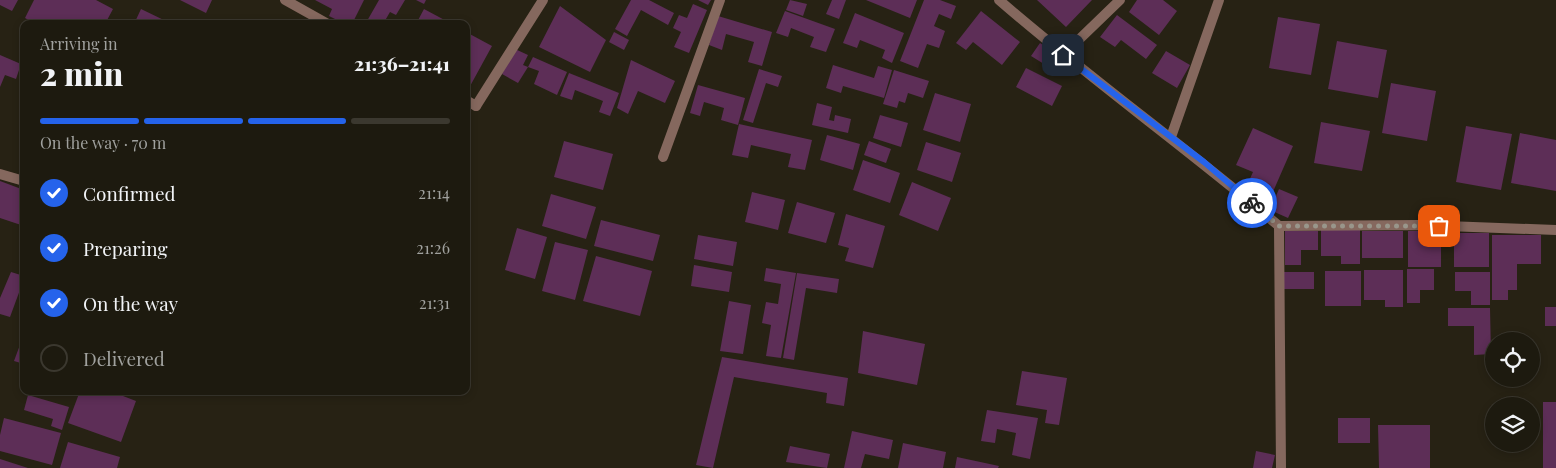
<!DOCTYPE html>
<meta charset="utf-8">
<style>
body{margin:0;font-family:"Playfair Display",serif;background:#2a271d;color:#f1f3f6;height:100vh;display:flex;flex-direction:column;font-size:19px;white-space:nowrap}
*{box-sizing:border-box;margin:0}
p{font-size:16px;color:#a0a19e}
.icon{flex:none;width:28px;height:28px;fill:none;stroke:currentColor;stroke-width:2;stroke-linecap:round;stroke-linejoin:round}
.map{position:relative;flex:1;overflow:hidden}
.side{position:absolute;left:20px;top:20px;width:450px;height:375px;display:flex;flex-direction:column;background:#1d1a0f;border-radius:10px;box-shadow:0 2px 8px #0003,0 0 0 1px #3b382f}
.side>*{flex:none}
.buttons{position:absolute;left:1485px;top:332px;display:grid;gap:10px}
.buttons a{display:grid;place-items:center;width:55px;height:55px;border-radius:50%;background:#1d1a0f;box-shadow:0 2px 8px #0003,0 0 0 1px #3b382f;font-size:25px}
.pin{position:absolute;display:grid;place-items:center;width:42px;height:42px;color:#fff;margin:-21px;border-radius:10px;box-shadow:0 2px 8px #0006}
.courier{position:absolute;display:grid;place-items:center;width:50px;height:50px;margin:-25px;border:4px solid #2563eb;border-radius:50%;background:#fff;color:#222;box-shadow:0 1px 6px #0007}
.head em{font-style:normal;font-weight:800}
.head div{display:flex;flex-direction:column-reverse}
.head{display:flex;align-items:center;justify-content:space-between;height:85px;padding:0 20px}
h1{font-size:32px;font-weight:800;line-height:38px}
.bar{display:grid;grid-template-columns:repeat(4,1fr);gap:8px 5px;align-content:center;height:60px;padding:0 20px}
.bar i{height:6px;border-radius:4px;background:#3b382f}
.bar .active{background:#2563eb}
.bar p{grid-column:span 4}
ol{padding:0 20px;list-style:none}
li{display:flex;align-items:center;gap:15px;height:55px}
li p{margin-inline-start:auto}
li .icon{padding:5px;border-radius:50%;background:#2563eb;color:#fff;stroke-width:4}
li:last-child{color:#a0a19e}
li i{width:28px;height:28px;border:2px solid #3b382f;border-radius:50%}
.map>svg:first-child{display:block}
.building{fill:#5d2e57}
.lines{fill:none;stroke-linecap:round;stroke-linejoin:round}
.service{stroke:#85685e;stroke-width:10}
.minor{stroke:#85685e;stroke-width:10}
.done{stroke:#99968b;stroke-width:5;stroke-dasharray:0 9}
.route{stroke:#2563eb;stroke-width:6}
</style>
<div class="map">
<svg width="1556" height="468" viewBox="0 0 1556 468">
<rect width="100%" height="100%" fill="#272214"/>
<path class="building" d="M0,0H18L12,11L0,5Z
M34,0H96L113,9L105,24H36L25,18Z
M180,0H212L206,13Z
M315,0H364L352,24H345L329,16L332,9Z
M379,0H405L396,15L390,12L383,24H372L367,21Z
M416,0H426L424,4Z
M631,0H649L674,13L668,25L641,10L627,36L615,29Z
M698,0H711L708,5Z
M790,0L807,4L803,16L786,10Z
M832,0H846L839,19L826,14Z
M866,0H917L910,18Z
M924,0H940L956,6L951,19L939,14L934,26L945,31L939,48L927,44L918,68L900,61Z
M1037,0H1092L1066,27Z
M1137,0H1163L1177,11L1159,35L1129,12Z
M693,4L707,10L689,53L674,47L681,32L673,28L679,15L687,18Z
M560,6L606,40L590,72L539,47Z
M141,9L172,24H134Z
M424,9L452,24H416Z
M785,11L835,29L826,52L810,47L814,37L791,28L788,37L776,33Z
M981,11L1020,42L1002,65L973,42L966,50L956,43Z
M855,13L904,33L892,63L882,58L885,50L860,40L857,48L843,43Z
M1117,15L1157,45L1146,59L1121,40L1115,47L1100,37Z
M718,16L772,32L762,66L748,62L754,42L726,34L722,50L709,45Z
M1278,17L1320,24L1311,75L1269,68Z
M466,32L492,46L469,88L466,86Z
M614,32L629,40L624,50L609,42Z
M1337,41L1387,50L1378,98L1328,89Z
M1040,43L1052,51L1044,64L1031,56Z
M515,49L528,55L523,65L528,67L518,83L502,74Z
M1166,51L1190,65L1177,88L1152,73Z
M0,55L21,64L16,79L5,75L0,87Z
M533,57L567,72L557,95L534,84L539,71L528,67Z
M631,60L675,81L665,103L638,91L628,114L617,108Z
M833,65L874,78L878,66L892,70L884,98L843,86L841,93L826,88Z
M1026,68L1062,86L1052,106L1016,87Z
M759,69L782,76L778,87L766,83L753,123L743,120Z
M894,70L929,81L923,98L908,93L905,103L899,101L897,108L883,104Z
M569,73L619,93L610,116L599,112L603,101L575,90L572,100L560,96Z
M1391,83L1436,91L1427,141L1382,133Z
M698,85L745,98L738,125L721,120L724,108L704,102L700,116L690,113Z
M935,93L971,104L960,142L923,130Z
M817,103L832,107L829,120L834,121L835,115L851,119L848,133L812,125Z
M880,115L908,123L901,147L873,138Z
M1321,122L1370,131L1362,171L1314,163Z
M739,124L812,140L805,170L788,167L791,154L751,145L748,158L732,155Z
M1466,126L1512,134L1501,190L1456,182Z
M1253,128L1293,146L1272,194L1248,183L1253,172L1236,165Z
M1520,133L1556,140V191L1511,183Z
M827,135L860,144L853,170L820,160Z
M564,141L613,154L603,190L554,177Z
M869,141L891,149L886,163L864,155Z
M926,142L961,153L952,182L917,170Z
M863,160L900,173L890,203L853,190Z
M0,181L24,190V226L0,218Z
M912,182L951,198L938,231L899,215Z
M1279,189L1298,197L1288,218L1270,210Z
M752,192L785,200L778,230L745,222Z
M551,194L596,207L586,239L542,226Z
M797,202L835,213L826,243L788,233Z
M846,214L885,226L873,268L845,261L849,248L838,245Z
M601,220L660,235L653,261L594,246Z
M517,228L547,237L535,279L505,270Z
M1321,230H1360V264H1341V256H1321Z
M1285,231H1318V250H1301V265H1285Z
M1362,231H1403V258H1362Z
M1408,231H1441V267H1408Z
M1454,233H1489V267H1454Z
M698,235L737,242L733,266L694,259Z
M1492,235H1541V264H1517V290H1508V300H1492Z
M555,242L588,250L575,300L542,291Z
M596,256L652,271L640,316L583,301Z
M694,265L732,272L729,292L691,286Z
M766,268L796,273L781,358L766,356L771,325L762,323L766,302L778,304L781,284L764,281Z
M1407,269H1434V290H1420V303H1407Z
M1364,270H1403V307H1385V300H1364Z
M1325,271H1361V306H1325Z
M11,272L24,276V279L10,317L0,314V298Z
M1284,272H1314V289H1284Z
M1455,272H1490V305H1471V291H1455Z
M797,273L839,279L837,293L806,288L794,360L783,358Z
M729,301L751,305L743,354L720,351Z
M1545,307H1556V326H1545Z
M1448,308H1490L1491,354L1474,355V326H1448Z
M863,331L925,344L917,385L858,373Z
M24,334V364L14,361Z
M722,357L848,378L844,406L826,403L827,393L734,377L713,468L696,465Z
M1022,371L1067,378L1059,425L1045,423L1047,410L1016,405Z
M80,391H110L136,401L121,442L68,423Z
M28,395L69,407L62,430L51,426L53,419L24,410Z
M1543,402H1556V468H1543Z
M987,410L1038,418L1030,459L1012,455L1016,433L997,429L995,443L981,441Z
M4,418L61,433L52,465L0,451V435Z
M1338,418H1370V443H1338Z
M1378,425H1430V468H1379Z
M852,431L893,440L889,459L865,454L861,468H844Z
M68,442L120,457L117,468H60Z
M903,443L946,452L943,468H898Z
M790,446L830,454L827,468L786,462Z
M1256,451L1275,455L1272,468H1253Z
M957,457L999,466L998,468H955Z
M0,459L28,468H0Z"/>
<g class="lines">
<path class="service" d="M285,0L328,24
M466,100L476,106"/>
<path class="minor" d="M999,0C1090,79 1187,148 1279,226L1420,225L1556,230
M1063,55L1120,0
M476,106L543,0
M1171,137L1219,0
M663,157L720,0
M0,174L24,181
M1279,226L1281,468"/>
</g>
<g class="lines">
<path class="done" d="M1252,203L1279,226H1439"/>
<path class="route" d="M1063,55L1204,162L1252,203"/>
</g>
</svg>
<div class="buttons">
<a><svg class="icon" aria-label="locate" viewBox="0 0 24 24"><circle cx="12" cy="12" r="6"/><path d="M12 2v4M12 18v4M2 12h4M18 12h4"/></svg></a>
<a><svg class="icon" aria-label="layers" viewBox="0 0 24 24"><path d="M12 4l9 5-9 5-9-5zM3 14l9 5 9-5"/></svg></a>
</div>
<div class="pin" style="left:1439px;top:226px;background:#ea580c"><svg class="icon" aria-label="bag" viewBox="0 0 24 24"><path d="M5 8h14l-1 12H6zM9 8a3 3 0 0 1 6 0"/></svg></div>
<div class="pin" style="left:1063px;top:55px;background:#1f2937"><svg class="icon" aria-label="home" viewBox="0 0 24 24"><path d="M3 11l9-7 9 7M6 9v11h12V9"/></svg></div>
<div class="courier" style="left:1252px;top:203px"><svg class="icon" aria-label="bike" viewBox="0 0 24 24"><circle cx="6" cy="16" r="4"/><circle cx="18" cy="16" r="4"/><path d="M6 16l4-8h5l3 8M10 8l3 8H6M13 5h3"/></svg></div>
<section class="side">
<div class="head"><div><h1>2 min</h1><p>Arriving in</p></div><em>21:36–21:41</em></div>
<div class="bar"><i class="active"></i><i class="active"></i><i class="active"></i><i></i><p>On the way · 70 m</p></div>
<ol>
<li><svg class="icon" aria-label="check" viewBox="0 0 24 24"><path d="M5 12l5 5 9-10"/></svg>Confirmed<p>21:14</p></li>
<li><svg class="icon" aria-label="check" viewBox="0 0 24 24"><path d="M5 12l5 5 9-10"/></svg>Preparing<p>21:26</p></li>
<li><svg class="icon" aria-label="check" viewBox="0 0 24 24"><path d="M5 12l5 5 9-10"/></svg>On the way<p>21:31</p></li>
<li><i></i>Delivered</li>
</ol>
</section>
</div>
